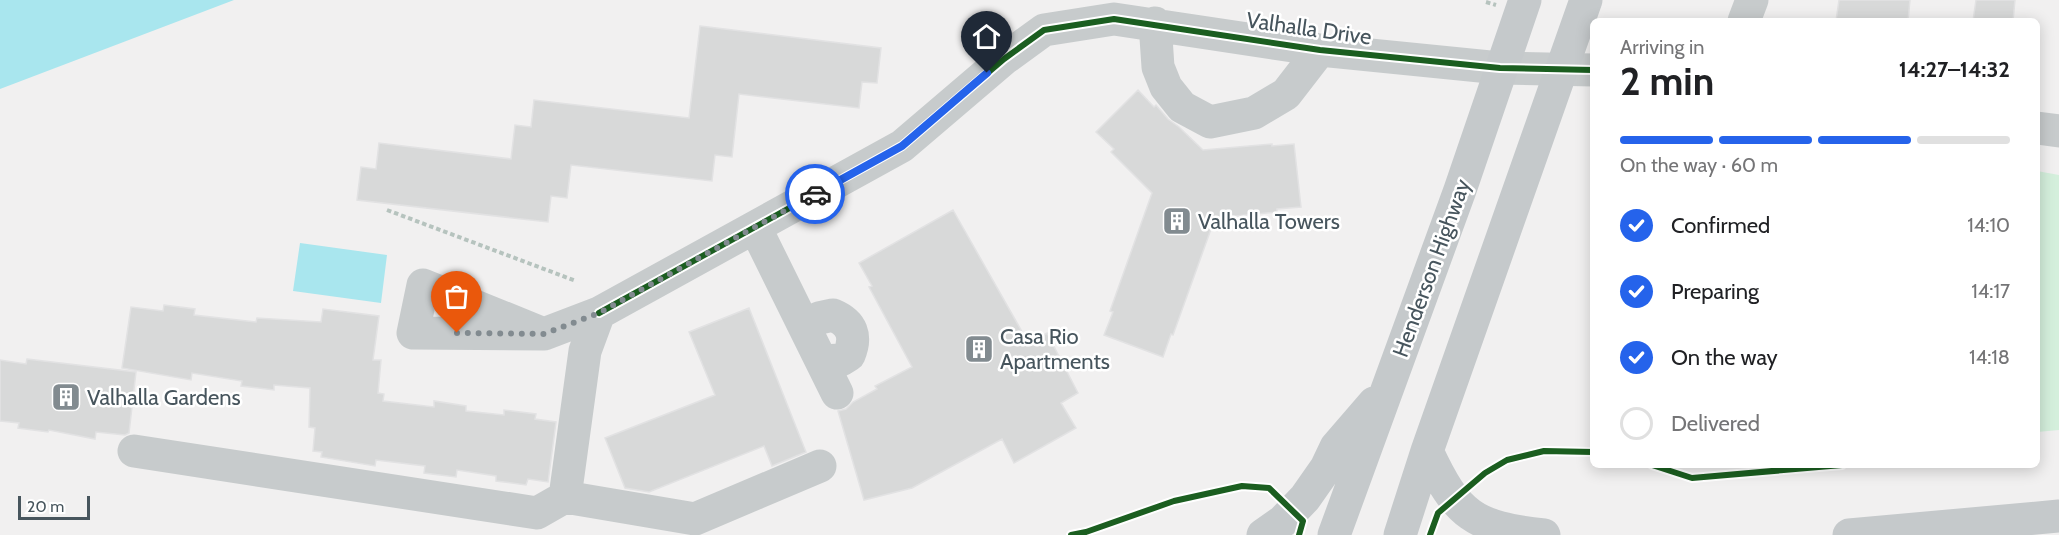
<!DOCTYPE html>
<meta charset="utf-8">
<style>
body{margin:0;font-family:Cabin,sans-serif;background:#f6f6f6;color:#202124;height:100vh;display:flex;flex-direction:column;font-size:22px;white-space:nowrap}
*{box-sizing:border-box;margin:0}
p{font-size:20px;color:#757577}
.icon{flex:none;width:33px;height:33px;fill:none;stroke:currentColor;stroke-width:2;stroke-linecap:round;stroke-linejoin:round}
.map{position:relative;flex:1;overflow:hidden}
.panel{position:absolute;left:1590px;top:18px;width:450px;height:450px;display:flex;flex-direction:column;background:#fff;border-radius:9px;box-shadow:0 3px 15px #0003}
.panel>*{flex:none}
.scale{position:absolute;left:18px;bottom:15px;width:72px;box-sizing:border-box;padding-left:6px;border:3px solid #47555d;border-top:0;font-size:16px;line-height:21px;white-space:nowrap;color:#47555d;-webkit-text-stroke:4px #fff;paint-order:stroke}
.pin{position:absolute;display:grid;place-items:center;width:51px;height:51px;color:#fff;margin:-62px -26px;border-radius:50% 50% 50% 0;rotate:-45deg;box-shadow:0 0 6px #0007}
.pin .icon{rotate:45deg}
.courier{position:absolute;display:grid;place-items:center;width:60px;height:60px;margin:-30px;border:4px solid #2563eb;border-radius:50%;background:#fff;color:#222;box-shadow:0 2px 8px #0007}
.headline em{font-style:normal;font-weight:700}
.headline div{display:flex;flex-direction:column-reverse}
.headline{display:flex;align-items:center;justify-content:space-between;height:102px;padding:0 30px}
h1{font-size:39px;font-weight:700;line-height:45px}
.bar{display:grid;grid-template-columns:repeat(4,1fr);gap:9px 6px;align-content:center;height:72px;padding:0 30px}
.bar i{height:8px;border-radius:4px;background:#e0e0e0}
.bar .selected{background:#2563eb}
.bar p{grid-column:span 4}
ol{padding:0 30px;list-style:none}
li{display:flex;align-items:center;gap:18px;height:66px}
li p{margin-inline-start:auto}
li .icon{padding:6px;border-radius:50%;background:#2563eb;color:#fff;stroke-width:4}
li:last-child{color:#757577}
li i{width:33px;height:33px;border:3px solid #e0e0e0;border-radius:50%}
.map>svg:first-child{display:block}
.green{fill:#d4efdc}
.water{fill:#a9e6ee}
.building{fill:#d8d9d9;stroke:#e2e2e3;stroke-width:1.5}
.lines{fill:none;stroke-linecap:round;stroke-linejoin:round}
.path{stroke:#b6c3be;stroke-width:4;stroke-dasharray:4.5 3;stroke-linecap:butt}
.minor{stroke:#c7cbcc;stroke-width:33}
.major{stroke:#c5c9cb;stroke-width:33}
.cycleway-casing{stroke:#fff;stroke-width:10}
.cycleway{stroke:#1b5e20;stroke-width:6}
.done{stroke:#828b90;stroke-width:6;stroke-dasharray:0 10.8}
.route{stroke:#2563eb;stroke-width:8}
.labels{text-anchor:middle;stroke-width:5;stroke-linejoin:round;paint-order:stroke}
.street-label{font-size:22px;fill:#47555d;stroke:#fff}
.poi-label{font-size:22px;fill:#47555d;stroke:#fff;text-anchor:start}
</style>
<div class="map">
<svg width="2059" height="535" viewBox="0 0 2059 535">
<rect width="100%" height="100%" fill="#f1f0f0"/>
<path class="green" d="M2037,171L2059,175V430L2037,432Z"/>
<path class="water" d="M0,0H234L0,89Z
M300,243L387,255L381,303L293,291Z"/>
<path class="building" d="M1839,0H1910L1908,21H1836Z
M1976,0H2015L2013,21H1973Z
M700,26L881,48L877,83L862,82L859,108L739,94L732,157L715,155L712,181L571,165L567,198L551,196L548,222L357,200L361,167L376,169L379,143L511,159L515,125L531,127L534,100L689,118Z
M1138,90L1154,107L1156,105L1168,119L1179,127L1203,150L1272,144V146L1294,144L1301,207L1277,209V212L1215,218L1173,335L1171,334L1163,357L1104,335L1113,312L1110,311L1152,193L1111,152L1114,149L1096,132Z
M953,210L1029,344L1047,333L1078,393L1061,403L1076,428L1014,463L1002,439L912,488L864,500L838,411L846,409L853,402L877,389L875,386L912,367L869,287L872,286L859,263Z
M164,305L195,309L194,315L256,322L257,318L321,322L323,309L379,316L373,360H381L378,393L384,394L383,401L434,407V401L466,406V411L504,415V410L536,414L535,419L556,422L548,482L528,479L526,485L496,481V476L457,470L456,477L424,473L425,466L376,460L375,466L321,457L322,452L313,451L315,428L309,427L310,388L274,385V390L241,386L242,381L192,373L191,380L122,368L131,307L163,311Z
M749,308L806,452L772,466L764,446L649,492L625,488L605,438L715,395L689,332Z
M27,359L136,372L129,433L125,435L96,432L95,439L49,430L48,432L18,428L19,423L0,421V360L26,364Z"/>
<g class="lines">
<path class="path" d="M1486,2L1496,5
M387,210L576,281"/>
<path class="minor" d="M1744,21L1752,0
M1155,23L1158,67L1166,87L1182,107L1210,122L1254,113L1286,94L1320,50
M2037,128L2059,131
M755,227L837,393
M806,328L819,318L833,315C852,323 857,336 849,355L841,360L822,361
M544,334L423,285L413,333L544,334L599,313L902,146L1004,59L1044,30L1114,19L1320,50L1500,68L1593,70
M134,451L537,513L565,497L585,351L599,313
M565,497L695,519L820,466"/>
<path class="major" d="M1427,451C1457,516 1474,527 1544,535
M1263,535L1283,521L1305,498L1326,468L1336,447L1374,403
M1334,535L1460,190L1525,0
M1400,535L1427,451L1586,0
M1849,535L2059,516"/>
<g class="cycleway-casing">
<path id="cycleway" d="M599,313L902,146L1004,59L1044,30L1114,19L1320,50L1500,68L1593,70
M1652,465L1692,478L1842,465
M1071,535L1086,532L1174,501L1242,486L1269,488L1303,521L1299,535
M1430,535L1438,513L1485,473L1507,460L1544,451L1593,452"/>
</g>
<use href="#cycleway" class="cycleway"/>
</g>
<g class="lines">
<path class="done" d="M457,333L544,334L599,313L815,194"/>
<path class="route" d="M815,194L902,146L987,73"/>
</g>
<defs>
<g id="building-square" transform="scale(1.5)"><rect x="-9" y="-9" width="18" height="18" rx="4" fill="#828b90" stroke="#fff"/><path d="M-4-6H4V6H1V3H-1V6H-4ZM-2.5-4.3h1.7v1.8h-1.7ZM.8-4.3h1.7v1.8H.8ZM-2.5-1h1.7V.8h-1.7ZM.8-1h1.7V.8H.8Z" fill="#fff"/></g>
</defs>
<g fill-rule="evenodd">
<use href="#building-square" x="1177" y="221"/>
<use href="#building-square" x="979" y="349"/>
<use href="#building-square" x="66" y="397"/>
</g>
<g class="labels">
<g class="street-label">
<text transform="translate(1309 28) rotate(8)" y="8">Valhalla Drive</text>
<text transform="translate(1431 268) rotate(-70)" y="8">Henderson Highway</text>
</g>
<g class="poi-label">
<text x="1198" y="229">Valhalla Towers</text>
<text x="1000" y="344">Casa Rio<tspan x="1000" dy="25">Apartments</tspan></text>
<text x="87" y="405">Valhalla Gardens</text>
</g>
</g>
</svg>
<div class="scale">20 m</div>
<div class="pin" style="left:457px;top:333px;background:#ea580c"><svg class="icon" aria-label="bag" viewBox="0 0 24 24"><path d="M5 8h14l-1 12H6zM9 8a3 3 0 0 1 6 0"/></svg></div>
<div class="pin" style="left:987px;top:73px;background:#1f2937"><svg class="icon" aria-label="home" viewBox="0 0 24 24"><path d="M3 11l9-7 9 7M6 9v11h12V9"/></svg></div>
<div class="courier" style="left:815px;top:194px"><svg class="icon" aria-label="car" viewBox="0 0 24 24"><path d="M5 17H2v-5l4-1 3-4h7l3 4 3 1v5h-3M9 17h6M6 11h13"/><circle cx="7" cy="17" r="2"/><circle cx="17" cy="17" r="2"/></svg></div>
<section class="panel">
<div class="headline"><div><h1>2 min</h1><p>Arriving in</p></div><em>14:27–14:32</em></div>
<div class="bar"><i class="selected"></i><i class="selected"></i><i class="selected"></i><i></i><p>On the way · 60 m</p></div>
<ol>
<li><svg class="icon" aria-label="check" viewBox="0 0 24 24"><path d="M5 12l5 5 9-10"/></svg>Confirmed<p>14:10</p></li>
<li><svg class="icon" aria-label="check" viewBox="0 0 24 24"><path d="M5 12l5 5 9-10"/></svg>Preparing<p>14:17</p></li>
<li><svg class="icon" aria-label="check" viewBox="0 0 24 24"><path d="M5 12l5 5 9-10"/></svg>On the way<p>14:18</p></li>
<li><i></i>Delivered</li>
</ol>
</section>
</div>
